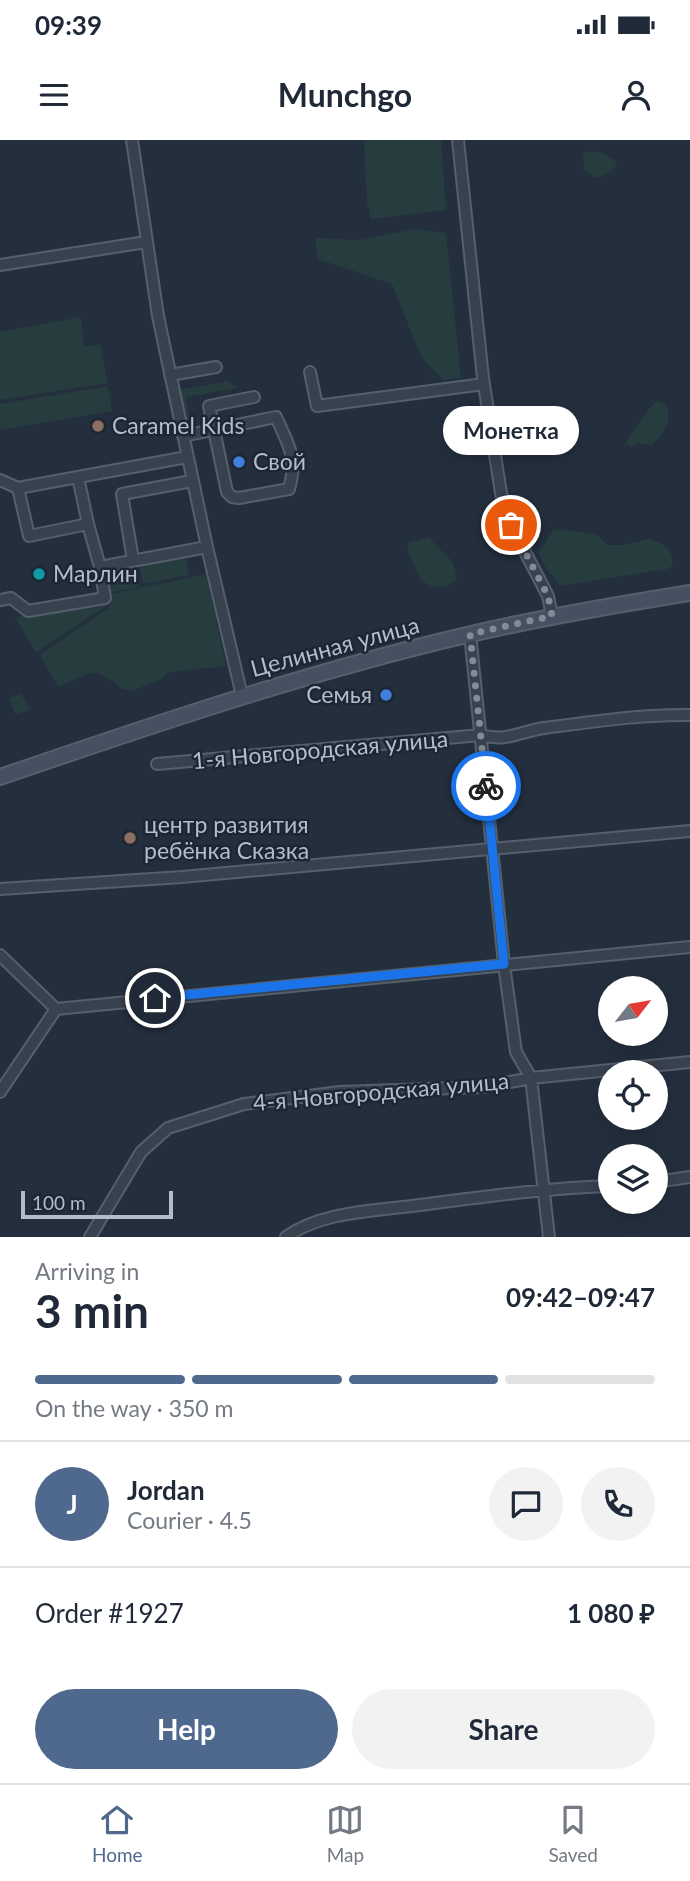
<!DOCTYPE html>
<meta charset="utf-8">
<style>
body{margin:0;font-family:Lato,sans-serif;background:#f2f2f3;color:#1f2937;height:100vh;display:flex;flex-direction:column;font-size:26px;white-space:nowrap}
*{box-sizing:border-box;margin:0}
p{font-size:23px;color:#747a83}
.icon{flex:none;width:38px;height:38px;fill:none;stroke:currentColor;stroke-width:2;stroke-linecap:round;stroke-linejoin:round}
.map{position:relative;height:1097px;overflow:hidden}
.details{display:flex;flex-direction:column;background:#fff;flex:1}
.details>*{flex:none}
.needle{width:46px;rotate:59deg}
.buttons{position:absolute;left:598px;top:836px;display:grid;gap:14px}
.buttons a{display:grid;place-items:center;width:70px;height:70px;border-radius:50%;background:#fff;box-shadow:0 4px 18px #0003;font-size:35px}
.scale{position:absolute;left:21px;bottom:18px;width:152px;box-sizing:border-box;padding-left:7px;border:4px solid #b4bcc9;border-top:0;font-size:19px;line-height:24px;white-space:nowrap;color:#b4bcc9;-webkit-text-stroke:5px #1d2633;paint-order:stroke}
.pin{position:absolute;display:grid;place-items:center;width:60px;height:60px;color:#fff;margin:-30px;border:4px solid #fff;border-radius:50%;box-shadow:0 2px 7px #0007}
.courier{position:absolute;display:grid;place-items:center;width:70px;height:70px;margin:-35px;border:5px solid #1a73e8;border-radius:50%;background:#fff;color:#222;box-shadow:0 2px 9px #0007}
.bubble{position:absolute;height:49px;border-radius:24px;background:#fff;box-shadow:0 4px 18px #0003;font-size:23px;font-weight:700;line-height:49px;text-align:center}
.head em{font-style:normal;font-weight:700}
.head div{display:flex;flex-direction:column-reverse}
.head{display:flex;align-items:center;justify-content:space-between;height:119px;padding:0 35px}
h1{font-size:46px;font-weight:700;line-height:52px}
.bar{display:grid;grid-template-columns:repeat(4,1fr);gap:10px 7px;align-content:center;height:84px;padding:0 35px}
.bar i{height:9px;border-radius:5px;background:#e0e1e3}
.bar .on{background:#4f688e}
.bar p{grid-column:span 4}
.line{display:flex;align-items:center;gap:18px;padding:0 35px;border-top:2px solid #e0e1e3}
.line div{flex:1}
.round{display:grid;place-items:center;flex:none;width:74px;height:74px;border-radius:37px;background:#f2f2f3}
.button{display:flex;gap:14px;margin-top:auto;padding:14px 35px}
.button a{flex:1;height:80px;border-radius:42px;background:#4f688e;color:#fff;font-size:28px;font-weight:700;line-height:80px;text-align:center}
.button a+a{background:#f2f2f3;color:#1f2937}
.status{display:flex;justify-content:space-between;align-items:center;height:49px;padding:0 35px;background:#fff;direction:ltr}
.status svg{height:19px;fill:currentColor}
header{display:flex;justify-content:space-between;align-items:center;height:91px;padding:0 35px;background:#fff;font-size:32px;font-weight:700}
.menu{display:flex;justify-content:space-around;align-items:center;height:98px;border-top:2px solid #e0e1e3;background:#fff;font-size:19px;color:#747a83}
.menu a{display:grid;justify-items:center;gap:4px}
.menu .on{color:#4f688e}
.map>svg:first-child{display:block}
.green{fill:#263c3f}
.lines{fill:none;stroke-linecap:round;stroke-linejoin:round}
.street-casing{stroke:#565f6c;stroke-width:14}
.secondary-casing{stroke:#565f6c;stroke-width:18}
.street{stroke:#38414e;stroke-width:10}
.secondary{stroke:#465061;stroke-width:14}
.done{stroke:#828b98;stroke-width:7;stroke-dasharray:0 12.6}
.route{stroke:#1a73e8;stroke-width:9}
.education-dot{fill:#8d6e63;stroke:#1d2633;stroke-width:2.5}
.shop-dot{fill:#3f7fe0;stroke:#1d2633;stroke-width:2.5}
.culture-dot{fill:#0f9aa8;stroke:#1d2633;stroke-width:2.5}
.labels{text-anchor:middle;stroke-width:5;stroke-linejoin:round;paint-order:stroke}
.poi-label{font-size:23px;fill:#b4bcc9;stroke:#1d2633;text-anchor:start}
.street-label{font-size:23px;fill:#b4bcc9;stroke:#1d2633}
</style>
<div class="status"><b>09:39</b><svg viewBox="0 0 49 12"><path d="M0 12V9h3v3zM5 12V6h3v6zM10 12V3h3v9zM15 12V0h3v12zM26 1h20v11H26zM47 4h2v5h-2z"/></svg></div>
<header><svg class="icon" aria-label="menu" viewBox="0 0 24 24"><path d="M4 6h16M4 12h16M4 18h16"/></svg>Munchgo<svg class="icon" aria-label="person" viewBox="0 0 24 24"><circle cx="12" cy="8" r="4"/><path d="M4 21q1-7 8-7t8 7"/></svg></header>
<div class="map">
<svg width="690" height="1097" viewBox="0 0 690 1097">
<rect width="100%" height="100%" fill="#242f3e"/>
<path class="green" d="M364,0H441L446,70L371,79L367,62Z
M587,11L603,13L618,22C613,31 605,36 595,38L584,30L583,15Z
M415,89L446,93L461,238L443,240L421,217L392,144L318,119L315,98L360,100Z
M81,177L84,206L100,205L108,243L0,260V192Z
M228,241L238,248L186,257L191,287H186L180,250Z
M108,246L112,271L0,290V264Z
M657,261L666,264C673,282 664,292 652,305L638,303L631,307L626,303C630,295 651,264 657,261Z
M554,389L596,394L608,405H625L649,399C664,404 674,409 672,426L667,429L560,446L544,425L539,412Z
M429,397C442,415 455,415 457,440C438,454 420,446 414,425C411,417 407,413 408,403Z
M185,414L189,435L143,444L139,423Z
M135,422L139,447L107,453L102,428Z
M206,434L226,526L169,532L160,540L131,551L120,548L114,541C105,540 105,536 98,533C92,530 65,544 58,547L40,515L109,468L112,454Z
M107,466L36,512L15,477Z
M21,554L30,570L15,574L9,558Z"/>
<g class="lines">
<g class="street-casing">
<path id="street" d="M132,0L158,176L207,407L242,556
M458,0L483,238L501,353L511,385L548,456L552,476
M0,125L146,102
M310,232L317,266L484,244
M170,235L216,227
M183,296L276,277C289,306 298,318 289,349L239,358L232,357L227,352L209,266L254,257
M78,337L88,384
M0,340L18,348L29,396L88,384L100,427L105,458L28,471L11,458L0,460
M18,348L187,317
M133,420L122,354L192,341
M100,427L207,407
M470,494L504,824L516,912L531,938L549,1097
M157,624L481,595C508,602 518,592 544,588C592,582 642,574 690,575
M0,749L182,737L690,691
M0,815L56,869
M0,952L56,869L690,807
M656,1042L690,1037
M90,1097L141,1012L168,988L244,964L340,952L483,947L531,938L690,922
M286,1097C322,1071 376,1071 419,1065C483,1057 546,1048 611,1046"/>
</g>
<g class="secondary-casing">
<path id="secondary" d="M0,637C155,584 311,531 471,494C544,477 617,465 690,453"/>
</g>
<use href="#street" class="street"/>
<use href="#secondary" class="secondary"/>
</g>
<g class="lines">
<path class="done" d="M486,646L470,494L552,476L548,456L511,385"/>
<path class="route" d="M155,858L504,824L486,646"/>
</g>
<g class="education-dot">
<circle cx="98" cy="286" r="7"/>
<circle cx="130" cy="698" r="7"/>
</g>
<g class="shop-dot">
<circle cx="239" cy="322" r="7"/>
<circle cx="386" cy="555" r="7"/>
</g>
<circle class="culture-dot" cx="39" cy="434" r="7"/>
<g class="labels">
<g class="poi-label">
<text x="112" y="294">Caramel Kids</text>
<text x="253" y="330">Свой</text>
<text x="53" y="442">Марлин</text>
<text x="372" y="563" text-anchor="end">Семья</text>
<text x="144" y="693">центр развития<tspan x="144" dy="26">ребёнка Сказка</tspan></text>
</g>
<g class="street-label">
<text transform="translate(335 507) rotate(-15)" y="8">Целинная улица</text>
<text transform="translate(320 610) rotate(-5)" y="8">1-я Новгородская улица</text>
<text transform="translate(381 952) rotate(-5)" y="8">4-я Новгородская улица</text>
</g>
</g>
</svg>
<div class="buttons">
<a><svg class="needle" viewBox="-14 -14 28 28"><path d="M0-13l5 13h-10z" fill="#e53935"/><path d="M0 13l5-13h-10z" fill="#747a83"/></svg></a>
<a><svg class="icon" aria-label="locate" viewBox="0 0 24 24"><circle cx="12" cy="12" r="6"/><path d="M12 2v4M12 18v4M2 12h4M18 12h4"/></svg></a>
<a><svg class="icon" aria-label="layers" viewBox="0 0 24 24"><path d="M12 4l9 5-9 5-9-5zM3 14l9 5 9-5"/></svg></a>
</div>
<div class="scale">100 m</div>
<div class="pin" style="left:511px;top:385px;background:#ea580c"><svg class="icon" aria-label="bag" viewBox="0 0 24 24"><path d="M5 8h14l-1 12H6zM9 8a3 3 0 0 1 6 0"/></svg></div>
<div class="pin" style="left:155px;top:858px;background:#1f2937"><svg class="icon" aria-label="home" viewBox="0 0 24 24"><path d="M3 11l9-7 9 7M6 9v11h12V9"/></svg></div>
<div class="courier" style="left:486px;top:646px"><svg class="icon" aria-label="bike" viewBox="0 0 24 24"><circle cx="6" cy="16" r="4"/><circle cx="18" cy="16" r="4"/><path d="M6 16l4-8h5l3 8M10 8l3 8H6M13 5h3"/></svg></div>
<div class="bubble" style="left:443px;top:266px;width:136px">Монетка</div>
</div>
<section class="details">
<div class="head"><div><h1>3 min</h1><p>Arriving in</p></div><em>09:42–09:47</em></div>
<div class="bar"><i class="on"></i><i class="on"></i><i class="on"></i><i></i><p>On the way · 350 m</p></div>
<div class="line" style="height:126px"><b class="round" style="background:#4f688e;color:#fff">J</b><div><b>Jordan</b><p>Courier · 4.5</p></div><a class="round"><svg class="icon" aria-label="chat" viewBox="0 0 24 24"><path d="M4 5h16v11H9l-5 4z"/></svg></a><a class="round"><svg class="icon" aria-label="phone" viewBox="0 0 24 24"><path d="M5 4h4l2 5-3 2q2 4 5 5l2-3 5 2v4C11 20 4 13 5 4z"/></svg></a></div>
<div class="line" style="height:91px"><div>Order #1927</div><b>1 080 ₽</b></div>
<div class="button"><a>Help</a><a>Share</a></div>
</section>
<nav class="menu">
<a class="on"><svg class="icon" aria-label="home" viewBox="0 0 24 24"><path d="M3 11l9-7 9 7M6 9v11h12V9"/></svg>Home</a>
<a><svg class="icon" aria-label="map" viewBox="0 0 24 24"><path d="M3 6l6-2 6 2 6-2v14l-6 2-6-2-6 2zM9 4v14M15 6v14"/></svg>Map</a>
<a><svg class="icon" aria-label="saved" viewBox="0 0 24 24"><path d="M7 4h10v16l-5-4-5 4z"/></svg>Saved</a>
</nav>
